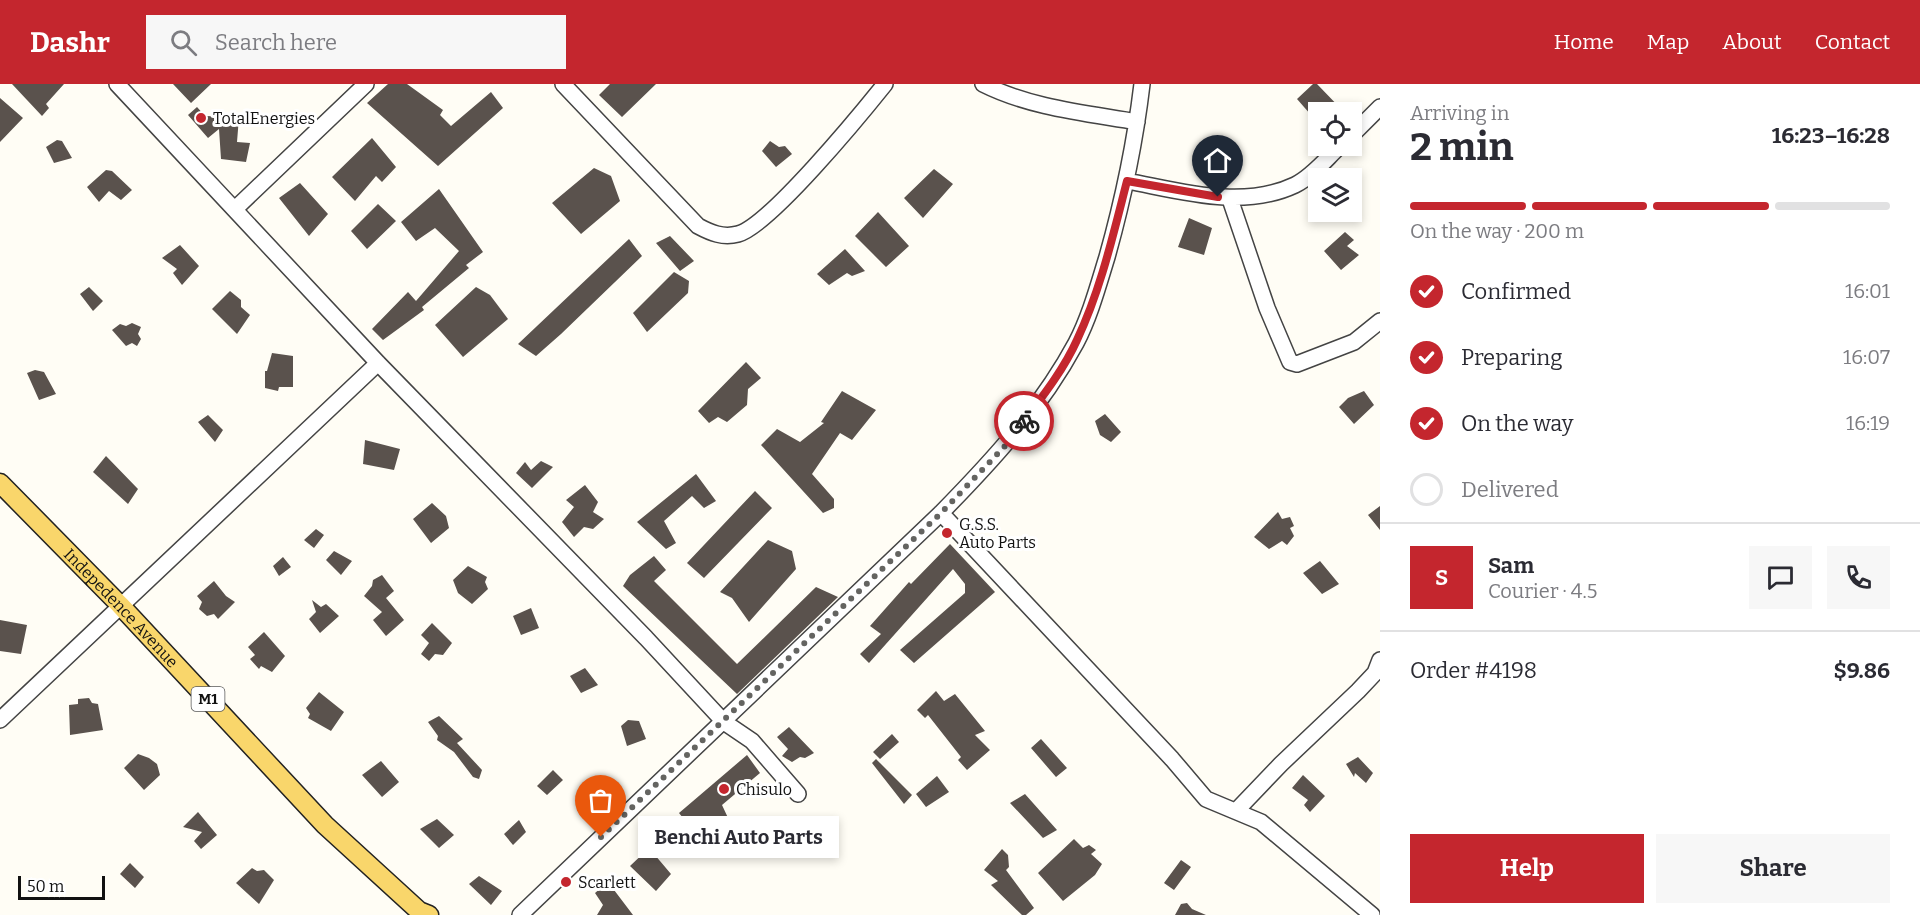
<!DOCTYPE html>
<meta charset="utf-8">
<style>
body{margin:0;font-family:Bitter,serif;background:#f7f7f7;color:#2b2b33;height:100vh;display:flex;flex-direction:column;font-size:22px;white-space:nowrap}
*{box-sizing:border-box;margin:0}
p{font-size:20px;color:#7c7c81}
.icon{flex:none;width:33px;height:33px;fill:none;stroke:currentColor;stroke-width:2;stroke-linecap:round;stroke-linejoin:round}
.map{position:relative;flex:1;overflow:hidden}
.sheet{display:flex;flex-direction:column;background:#fff;width:540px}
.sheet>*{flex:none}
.tools{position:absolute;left:1308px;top:18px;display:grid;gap:12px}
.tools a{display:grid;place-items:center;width:54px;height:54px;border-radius:0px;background:#fff;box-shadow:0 3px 9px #0003;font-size:30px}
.scale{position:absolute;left:18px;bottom:15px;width:87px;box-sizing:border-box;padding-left:6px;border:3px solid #111;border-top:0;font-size:16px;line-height:21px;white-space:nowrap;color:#111;-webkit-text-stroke:4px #fff;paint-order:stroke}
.pin{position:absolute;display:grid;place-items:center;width:51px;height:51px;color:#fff;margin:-62px -26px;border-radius:50% 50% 50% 0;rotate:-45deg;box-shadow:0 0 6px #0007}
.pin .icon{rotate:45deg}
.courier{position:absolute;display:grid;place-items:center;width:60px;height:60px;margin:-30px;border:4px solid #c4262e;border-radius:50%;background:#fff;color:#222;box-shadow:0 2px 8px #0007}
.bubble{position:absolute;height:42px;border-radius:0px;background:#fff;box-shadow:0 3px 9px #0003;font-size:20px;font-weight:700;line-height:42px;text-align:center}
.head em{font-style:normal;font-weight:700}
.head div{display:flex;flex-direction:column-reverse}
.head{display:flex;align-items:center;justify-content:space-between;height:102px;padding:0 30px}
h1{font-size:39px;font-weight:700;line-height:45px}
.bar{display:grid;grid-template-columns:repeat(4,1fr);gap:9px 6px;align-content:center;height:72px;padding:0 30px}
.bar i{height:8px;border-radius:4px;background:#e1e1e2}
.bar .on{background:#c4262e}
.bar p{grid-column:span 4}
.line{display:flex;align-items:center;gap:15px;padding:0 30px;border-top:2px solid #e1e1e2}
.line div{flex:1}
.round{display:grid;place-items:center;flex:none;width:63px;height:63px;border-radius:0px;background:#f7f7f7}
ol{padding:0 30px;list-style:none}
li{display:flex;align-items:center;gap:18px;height:66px}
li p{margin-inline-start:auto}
li .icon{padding:6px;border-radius:50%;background:#c4262e;color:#fff;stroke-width:4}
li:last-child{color:#7c7c81}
li i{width:33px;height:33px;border:3px solid #e1e1e2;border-radius:50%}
.action{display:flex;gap:12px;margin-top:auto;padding:12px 30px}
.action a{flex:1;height:69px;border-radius:0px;background:#c4262e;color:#fff;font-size:24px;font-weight:700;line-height:69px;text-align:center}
.action a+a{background:#f7f7f7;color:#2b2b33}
header{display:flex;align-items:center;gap:36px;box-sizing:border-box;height:84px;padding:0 30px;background:#c4262e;color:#fff}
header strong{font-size:28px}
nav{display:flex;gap:33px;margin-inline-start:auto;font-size:21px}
.search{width:420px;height:54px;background:#f7f7f7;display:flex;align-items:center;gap:15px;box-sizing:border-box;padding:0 21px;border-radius:0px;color:#7c7c81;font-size:22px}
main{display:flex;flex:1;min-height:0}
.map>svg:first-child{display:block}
.building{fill:#5a524d}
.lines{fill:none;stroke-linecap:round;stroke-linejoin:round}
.minor-casing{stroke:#444;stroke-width:18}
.major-casing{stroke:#222;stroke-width:21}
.minor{stroke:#fff;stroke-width:15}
.major{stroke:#f9d66b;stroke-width:18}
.done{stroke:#646461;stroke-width:6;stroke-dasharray:0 10.8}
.route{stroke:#c4262e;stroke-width:8}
.poi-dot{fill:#c4262e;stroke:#fff;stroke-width:2}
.labels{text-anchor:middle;stroke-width:6;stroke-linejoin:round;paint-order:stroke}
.shield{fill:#fff;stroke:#585858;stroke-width:1.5}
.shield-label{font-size:15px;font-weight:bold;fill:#111}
.poi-label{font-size:16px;fill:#111;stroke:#fff;text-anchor:start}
.street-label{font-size:16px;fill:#111;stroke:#fff}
</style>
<header>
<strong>Dashr</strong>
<div class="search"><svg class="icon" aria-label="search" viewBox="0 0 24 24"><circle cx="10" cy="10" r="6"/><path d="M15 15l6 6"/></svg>Search here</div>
<nav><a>Home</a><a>Map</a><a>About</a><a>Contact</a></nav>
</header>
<main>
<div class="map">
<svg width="1380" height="831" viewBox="0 0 1380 831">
<rect width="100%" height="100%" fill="#fffdf5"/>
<path class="building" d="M12,0H64L46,20L49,24L42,32Z
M173,0H211L191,19Z
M388,0H407L443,26L440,31L451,42L491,8L503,24L438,82L367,19Z
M610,0H656L622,33L599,11Z
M1313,0H1317L1344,28H1318V39L1297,15Z
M0,14L23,34L0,58Z
M197,23L205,32L239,33L237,58L250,59L246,78L221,75L219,45L208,54L188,31Z
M372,54L396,83L382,98L376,92L355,117L332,93Z
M57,56L62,57L72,74L54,79L46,63Z
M770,57L779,63L785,62L792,70L776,83L762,67Z
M594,84L611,92L620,117L581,150L552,119Z
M934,85L953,100L923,134L904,114Z
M106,86L112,87L132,106L121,116L109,107L99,118L87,103Z
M300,99L328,130L309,152L279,114Z
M439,105L483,168L466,181L469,184L422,223L424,226L383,256L372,245L408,208L416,217L459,167L435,144L416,157L401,138Z
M378,120L396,137L367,165L351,147Z
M878,128L909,162L886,183L855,152Z
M1189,134L1212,144L1204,171L1178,163Z
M1345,148L1354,156L1347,162L1359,171L1341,186L1324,167Z
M670,152L694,177L680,187L656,159Z
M629,155L642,172L561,250L536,272L518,260Z
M180,161L199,182L182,201L173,189L177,185L162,174Z
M845,165L865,187L852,192L847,189L829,201L817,190Z
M674,188L689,197L688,209L647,248L633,229Z
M89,203L103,217L93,227L80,210Z
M476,203L490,211L508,235L463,273L435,241Z
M230,207L241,216V223L250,231L237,250L212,225Z
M132,239L141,243L138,250L141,255L137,262L132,259L126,262L112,246L120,240L126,242Z
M272,269L293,272V303H279L278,307L265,304V287H267Z
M746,278L761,294L748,305L747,321L727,338L718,333L709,339L698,327Z
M35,286L44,288L56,310L39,316L27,289Z
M842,307L876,326L852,356L840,349L812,390L834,415V424L823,429L761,361L777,345L800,358L824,339L821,338Z
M1364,307L1374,321L1354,340L1339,323L1348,314Z
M1105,330L1121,348L1111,358L1100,351L1095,337Z
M208,331L223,346L215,358L198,338Z
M365,356L400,365L394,386L363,380Z
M106,372L138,405L128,420L93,388Z
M541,377L553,383L532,404L516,389L525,378L531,386Z
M696,390L716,417L704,424L692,412L664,437L676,459L666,465L637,438Z
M585,401L598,418L593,428L604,435L593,445L584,443L574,453L562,438L574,423L566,416Z
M755,407L772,424L704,494L687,479Z
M432,419L446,432L449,444L431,459L413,435Z
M1380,422V446L1368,431Z
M1278,428L1282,435L1290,433L1294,442L1290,444L1294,452L1287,461L1282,457L1269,465L1254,453Z
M316,445L324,451L314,464L304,456Z
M768,456L792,467L796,485L749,538L732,514L720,508Z
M950,460L995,508L914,579L900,566L965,509V500L953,485L869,579L860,570L881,550L870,542L909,498L911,500Z
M334,467L352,477L341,491L326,476Z
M654,472L666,486L654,497L737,580L816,503L838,513L737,610L623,502L630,491Z
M283,473L291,483L279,492L273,482Z
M1320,477L1339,500L1322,510L1303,489Z
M468,482L487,493L485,498L488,505L472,520L458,509L453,496Z
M382,491L394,507L386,514L404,536L386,552L373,536L382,528L364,512L372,502L373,496Z
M214,497L226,512L235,518L218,535L214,530L207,532L199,525L202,518L197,512Z
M312,516L321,523L326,520L339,532L320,549L309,535L316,528Z
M531,524L539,544L521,551L513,532Z
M0,536L27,541L21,570L0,567Z
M432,539L452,559L443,571L435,570L429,577L421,570L429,559L421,551Z
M264,548L285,572L272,588L261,582L259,585L250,575L255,571L248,563Z
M585,584L598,601L581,609L570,592Z
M936,607L944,617L955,610L985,647L975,651L990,666L967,686L958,676L961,673L928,631L925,634L917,626Z
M319,608L344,628L331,647L308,634L310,630L306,624Z
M89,614L92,619L98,620L103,646L70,651L69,621L78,620V615Z
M439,632L463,655L457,659L482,686L479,695L473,693L454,668L437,656L438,652L428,638Z
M628,636L639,637L646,655L627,662L621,642Z
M789,643L814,669L805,674L800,673L792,678L782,672L788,665L777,653Z
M892,650L899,658L880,675L873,668Z
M1041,655L1067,684L1056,693L1031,664Z
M138,670L149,674L157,680L160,691L144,706L124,684Z
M747,671L760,689L722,721L729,736L720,742L716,740L702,758L679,729Z
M1358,673L1373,689L1366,699L1355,689L1354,693L1346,680Z
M876,675L912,711L904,720L872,679Z
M381,677L399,698L382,713L362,691Z
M553,686L563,696L547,711L537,702Z
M1303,691L1325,712L1310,728L1304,721L1308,716L1292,704Z
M937,692L949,708L926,723L916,710Z
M1025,710L1057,746L1043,754L1010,719Z
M198,728L217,751L201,765L194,757L202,748L183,743Z
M437,735L454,751L439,764L420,745Z
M519,736L526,748L513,761L504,750Z
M1074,755L1083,764L1089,761L1096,766L1091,770L1102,780L1095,791L1063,817L1038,789Z
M649,764L671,790L656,807L630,782Z
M1002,765L1008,771L1009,783L1006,786L1034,824L1026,831H1022L991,801L998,797L984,786Z
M1181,776L1191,783L1174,806L1164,799Z
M130,779L144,793L135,804L120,790Z
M252,784L257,787L264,786L274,796L259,820L236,799Z
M479,792L502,807L491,821L469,800Z
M608,798L633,831H597L603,821L595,809Z
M1187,819L1192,825L1206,831H1175L1181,820Z"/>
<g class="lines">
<g class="minor-casing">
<path id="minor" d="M117,0L378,279L646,554L724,638L752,657L798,710
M563,0L698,142C711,149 723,154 738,150C769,142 861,30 885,0
M983,0C1031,24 1085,29 1137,38
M1352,51L1380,23
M1127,97C1181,107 1242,126 1295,101C1312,93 1327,74 1340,62
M1230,115L1267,224L1290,278L1297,280L1354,258L1380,237
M235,125L366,0
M941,429L1172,675L1206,715L1261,738L1372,831
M0,636L378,279
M1237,726L1281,680L1358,607L1375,589L1380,576
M520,831L941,429C992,377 1041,324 1076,259C1090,232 1098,202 1107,173C1123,116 1135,59 1142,0"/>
</g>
<g class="major-casing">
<g id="major">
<path id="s1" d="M0,399L120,521L325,741L419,827L429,831"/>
</g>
</g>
<use href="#minor" class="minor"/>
<use href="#major" class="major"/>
</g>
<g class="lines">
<path class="done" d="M601,753L941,429L1006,361L1024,337"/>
<path class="route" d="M1024,337C1043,312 1064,285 1077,256C1101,205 1113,151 1127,97L1218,113"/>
</g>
<g class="poi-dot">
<circle cx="201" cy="34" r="6"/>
<circle cx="947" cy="449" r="6"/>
<circle cx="724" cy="705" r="6"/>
<circle cx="566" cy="798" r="6"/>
</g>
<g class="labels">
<rect class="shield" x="191.5" y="603" width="33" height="24" rx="4.5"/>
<g class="shield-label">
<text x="208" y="620">M1</text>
</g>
<g class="poi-label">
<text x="213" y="40">TotalEnergies</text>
<text x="959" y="446">G.S.S.<tspan x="959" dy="18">Auto Parts</tspan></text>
<text x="736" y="711">Chisulo</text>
<text x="578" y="804">Scarlett</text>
</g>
<g class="street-label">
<text dy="6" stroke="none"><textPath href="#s1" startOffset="174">Indepedence Avenue</textPath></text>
</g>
</g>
</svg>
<div class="tools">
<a><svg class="icon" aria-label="locate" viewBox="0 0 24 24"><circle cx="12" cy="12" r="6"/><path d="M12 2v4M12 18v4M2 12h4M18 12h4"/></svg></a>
<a><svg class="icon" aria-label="layers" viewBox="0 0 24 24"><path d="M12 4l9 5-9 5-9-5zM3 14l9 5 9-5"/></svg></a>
</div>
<div class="scale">50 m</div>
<div class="pin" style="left:601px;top:753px;background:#ea580c"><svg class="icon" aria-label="bag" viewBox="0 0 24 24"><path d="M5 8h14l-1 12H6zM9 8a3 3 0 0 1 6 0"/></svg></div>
<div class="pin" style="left:1218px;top:113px;background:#1f2937"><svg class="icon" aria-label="home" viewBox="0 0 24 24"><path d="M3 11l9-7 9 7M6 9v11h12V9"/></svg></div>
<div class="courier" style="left:1024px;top:337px"><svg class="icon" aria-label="bike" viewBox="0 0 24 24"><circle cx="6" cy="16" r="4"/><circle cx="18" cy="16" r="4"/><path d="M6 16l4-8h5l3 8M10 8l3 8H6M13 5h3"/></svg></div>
<div class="bubble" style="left:638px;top:732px;width:201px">Benchi Auto Parts</div>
</div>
<section class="sheet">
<div class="head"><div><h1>2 min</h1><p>Arriving in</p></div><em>16:23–16:28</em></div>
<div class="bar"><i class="on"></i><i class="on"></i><i class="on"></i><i></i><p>On the way · 200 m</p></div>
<ol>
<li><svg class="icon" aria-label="check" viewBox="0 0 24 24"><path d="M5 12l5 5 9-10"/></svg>Confirmed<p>16:01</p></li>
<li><svg class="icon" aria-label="check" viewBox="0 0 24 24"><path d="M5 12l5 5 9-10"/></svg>Preparing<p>16:07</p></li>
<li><svg class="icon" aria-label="check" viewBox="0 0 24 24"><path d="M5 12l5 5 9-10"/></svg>On the way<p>16:19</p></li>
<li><i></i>Delivered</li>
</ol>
<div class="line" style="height:108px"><b class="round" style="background:#c4262e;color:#fff">S</b><div><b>Sam</b><p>Courier · 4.5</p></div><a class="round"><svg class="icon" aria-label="chat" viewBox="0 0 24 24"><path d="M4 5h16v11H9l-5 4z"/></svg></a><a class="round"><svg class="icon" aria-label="phone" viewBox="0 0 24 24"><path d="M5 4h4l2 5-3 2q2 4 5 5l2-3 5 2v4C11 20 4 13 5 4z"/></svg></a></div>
<div class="line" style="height:78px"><div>Order #4198</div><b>$9.86</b></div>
<div class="action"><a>Help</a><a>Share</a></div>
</section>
</main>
